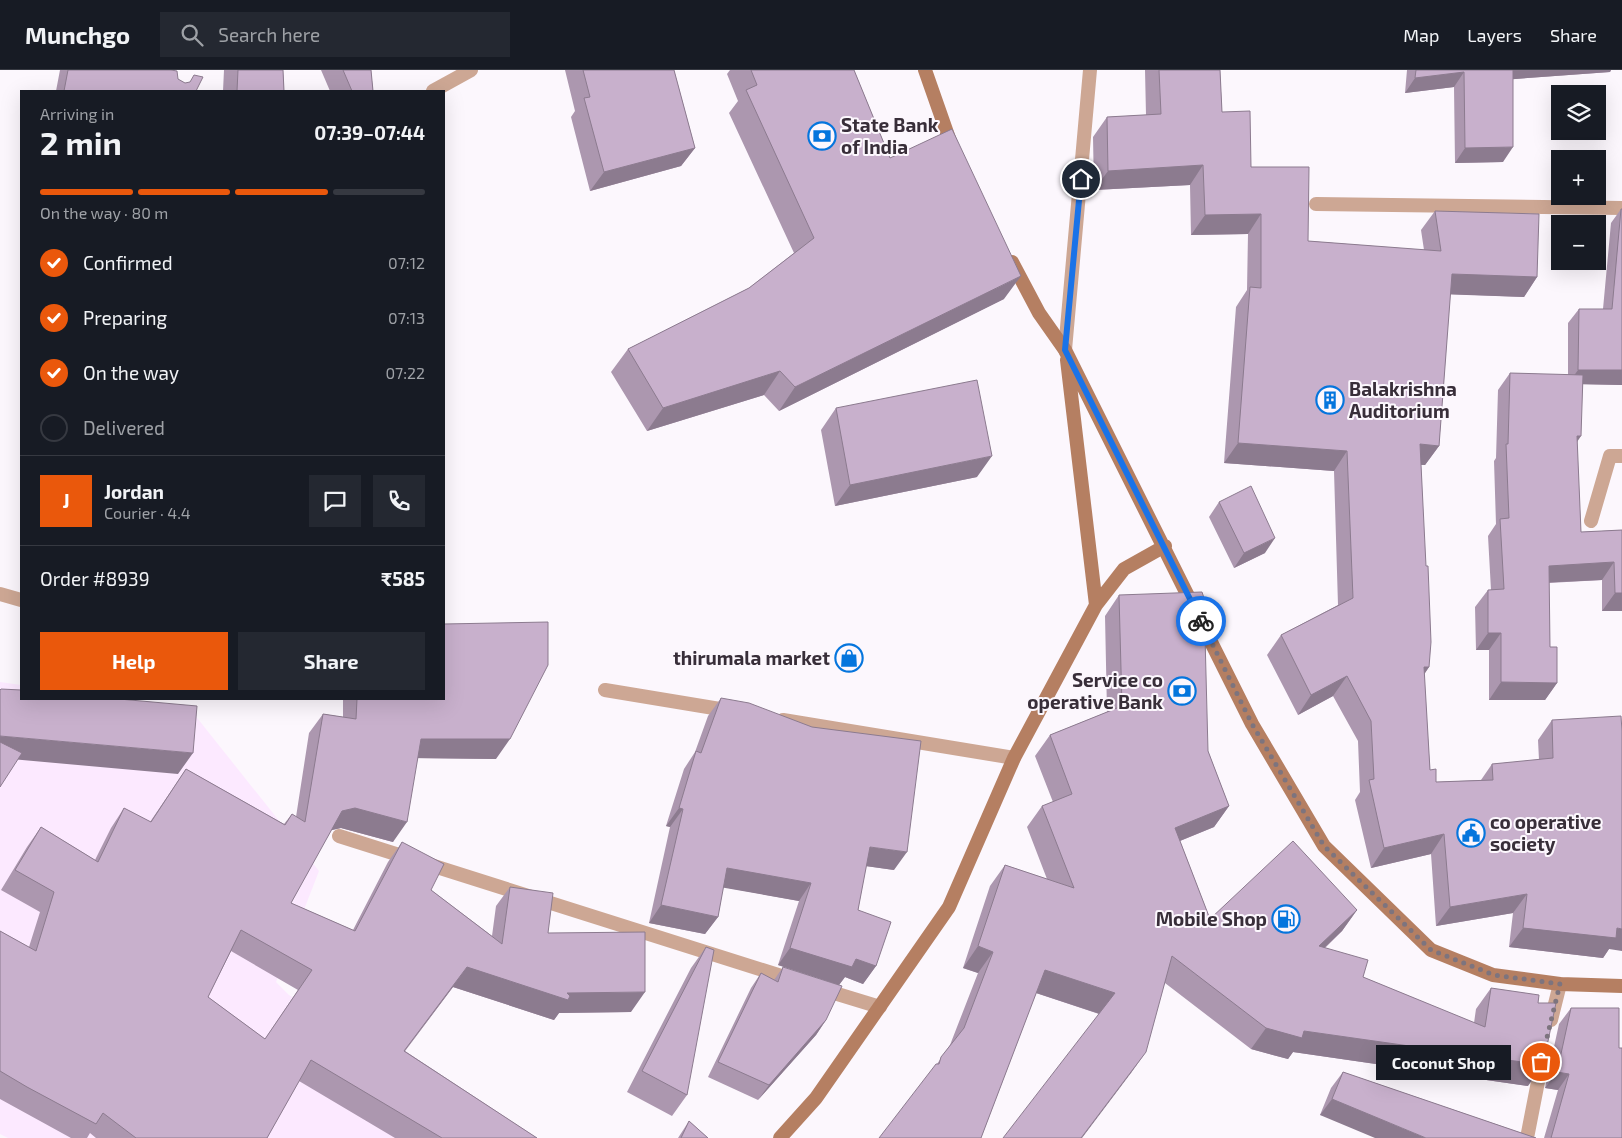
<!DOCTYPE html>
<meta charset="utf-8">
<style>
body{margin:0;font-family:"Exo 2",sans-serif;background:#242831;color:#f1f3f6;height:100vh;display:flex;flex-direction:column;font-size:19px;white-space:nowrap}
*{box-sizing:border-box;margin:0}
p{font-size:16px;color:#9ea1a6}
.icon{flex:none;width:28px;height:28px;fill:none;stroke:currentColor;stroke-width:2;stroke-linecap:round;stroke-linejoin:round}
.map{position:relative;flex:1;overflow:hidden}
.details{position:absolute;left:20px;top:20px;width:425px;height:610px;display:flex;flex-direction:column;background:#171b24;border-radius:0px;box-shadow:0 5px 20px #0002}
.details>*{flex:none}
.buttons{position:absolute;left:1551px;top:15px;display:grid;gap:10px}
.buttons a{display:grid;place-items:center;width:55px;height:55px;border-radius:0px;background:#171b24;box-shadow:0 5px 20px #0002;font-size:25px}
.pin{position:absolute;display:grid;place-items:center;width:42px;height:42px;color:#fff;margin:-21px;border:2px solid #fff;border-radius:50%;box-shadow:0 1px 5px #0007}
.courier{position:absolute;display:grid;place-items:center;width:50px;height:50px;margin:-25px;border:4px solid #1a73e8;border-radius:50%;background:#fff;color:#222;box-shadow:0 1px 6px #0007}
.bubble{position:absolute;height:35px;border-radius:0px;background:#171b24;box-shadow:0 5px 20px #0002;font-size:16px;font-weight:700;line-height:35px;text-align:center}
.headline em{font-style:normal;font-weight:700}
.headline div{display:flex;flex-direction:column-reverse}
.headline{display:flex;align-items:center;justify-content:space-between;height:85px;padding:0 20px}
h1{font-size:32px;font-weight:700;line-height:38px}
.bar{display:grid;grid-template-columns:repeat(4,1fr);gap:8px 5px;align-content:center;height:60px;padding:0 20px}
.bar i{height:6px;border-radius:4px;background:#363941}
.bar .selected{background:#ea580c}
.bar p{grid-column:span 4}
.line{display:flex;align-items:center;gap:12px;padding:0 20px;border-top:1px solid #363941}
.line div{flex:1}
.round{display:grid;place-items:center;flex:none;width:52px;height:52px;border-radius:0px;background:#242831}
ol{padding:0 20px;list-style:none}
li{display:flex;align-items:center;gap:15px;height:55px}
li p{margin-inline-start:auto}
li .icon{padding:5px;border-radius:50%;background:#ea580c;color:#fff;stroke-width:4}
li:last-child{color:#9ea1a6}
li i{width:28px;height:28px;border:2px solid #363941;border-radius:50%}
.primary-button{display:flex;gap:10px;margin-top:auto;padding:10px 20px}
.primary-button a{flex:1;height:58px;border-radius:0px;background:#ea580c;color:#fff;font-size:20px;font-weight:700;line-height:58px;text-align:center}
.primary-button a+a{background:#242831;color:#f1f3f6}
header{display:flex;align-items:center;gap:30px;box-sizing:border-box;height:70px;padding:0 25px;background:#171b24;border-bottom:1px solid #363941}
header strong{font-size:24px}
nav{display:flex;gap:28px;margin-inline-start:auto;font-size:18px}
.search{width:350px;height:45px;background:#242831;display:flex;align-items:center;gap:12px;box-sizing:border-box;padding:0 18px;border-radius:0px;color:#9ea1a6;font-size:19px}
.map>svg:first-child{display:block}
.built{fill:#fce9ff}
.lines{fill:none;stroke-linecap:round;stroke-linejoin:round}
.minor{stroke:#cda794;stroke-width:14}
.secondary{stroke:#b57f62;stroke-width:14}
.wall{fill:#ac97af;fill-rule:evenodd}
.shaded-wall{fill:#8c7b8f}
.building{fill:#c8b0cc;stroke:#8c7b8f;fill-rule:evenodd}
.done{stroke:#7d747e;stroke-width:5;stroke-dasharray:0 9}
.route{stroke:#1a73e8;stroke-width:6}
.labels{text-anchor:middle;stroke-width:4;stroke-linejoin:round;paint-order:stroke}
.poi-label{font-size:19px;font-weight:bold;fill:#382e39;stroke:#fcf7fd;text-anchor:start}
</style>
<header>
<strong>Munchgo</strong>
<div class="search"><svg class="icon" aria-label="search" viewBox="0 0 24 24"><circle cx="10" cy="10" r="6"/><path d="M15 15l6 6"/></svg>Search here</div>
<nav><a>Map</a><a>Layers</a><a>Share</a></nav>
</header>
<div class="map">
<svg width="1622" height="1068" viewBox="0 0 1622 1068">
<rect width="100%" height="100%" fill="#fcf7fd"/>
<path class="built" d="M0,612L21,615V629H118L190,639L319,801L276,912L289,925L526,1068H8L0,1064Z"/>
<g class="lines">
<path class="minor" d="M433,21L471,0
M1316,134L1622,138
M1065,280L1090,0
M1591,451L1610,386H1622
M0,524L21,530
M605,620L732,641
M783,650L1014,688
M339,766L794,910
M821,919L880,937
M1551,950L1560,914
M1527,1068L1544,981"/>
<path class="secondary" d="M925,0L952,77
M1012,192L1039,243L1065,280L1252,654L1324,776L1431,880L1493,905L1560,914L1622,916
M1096,535L1124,499L1165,476
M780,1068L816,1028L949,837L1014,688L1096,535L1067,290"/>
</g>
<path class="wall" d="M60,0H171L178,9L196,21H56Z
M224,0H283L284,21H223Z
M321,0H371L373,21H330Z
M565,0H674L695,78L681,96L590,121L571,47L575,41Z
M730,0H854L890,88L1004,229L779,341L764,325L647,361L611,302L628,279L749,218L794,183L729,43L738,31L727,4Z
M1145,0H1220L1222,42L1251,97L1308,171L1424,180L1421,160L1435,141L1537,207L1524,227L1450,224L1439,376L1425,395H1421L1429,597L1424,604L1430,700L1436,712L1481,710L1492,694L1539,690L1538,670L1552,650L1609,879L1603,888L1509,877L1513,843L1436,856L1431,784L1371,798L1355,730L1360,722L1358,671L1333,626L1298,645L1267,585L1281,565L1338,535L1334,401L1224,393L1236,237L1247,220L1248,164L1191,165L1190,115L1094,120L1093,67L1107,47L1146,45Z
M1407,0H1611L1610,2L1513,9L1503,92L1455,93L1454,17L1405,23Z
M1621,139H1622V315L1583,314L1577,373L1581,462L1622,460V541H1602V510L1549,513L1550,577L1557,613L1545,630H1489V580H1476L1475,537L1488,520H1491L1488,466L1496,454L1494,391L1496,388L1498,320L1510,303L1568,305V253L1579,239H1603L1611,153Z
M836,338L977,407L835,436L821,360Z
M1219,432L1265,483L1234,498L1209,447Z
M1119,525L1208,681L1229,736L1214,757L1180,771L1210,849L1357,840L1342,861L1325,878L1363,907L1474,953L1476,939L1491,918L1528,1016L1293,982L1288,989L1251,979L1165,913L1131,1003L1099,944L1036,923L981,1068L937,994L950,975L978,903L963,898L990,816L1005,795L1047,809L1027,757L1042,736L1053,732L1035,686L1050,665L1107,642L1105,546Z
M721,628L894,800L866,796L858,840L876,896L863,914L845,907L839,915L778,895L799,831L723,817L718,847L705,864L649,853L670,757L666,756L684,699L695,682L708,646Z
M343,629H444L496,689L418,688L393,772L341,758L331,760L291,833L353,860L388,792L402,772L431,820L492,866L496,836L510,817L548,863L631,942L559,943L554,950L453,917L405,981L537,1068H395L299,1011L267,1068H96L90,1063L87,1068H71L0,1029V861L29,877L40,842L1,820L27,777L41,757L95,790L111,758L124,738L150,752L186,699L284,754L292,744L296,747L309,663L323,644L343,647ZM231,881L298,920L265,969L208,927Z
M706,877L687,1025L672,1046L627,1022L691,898Z
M783,897L826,950L816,965L758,1030L708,1007L751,918L761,903L774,910Z
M1571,938L1619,978L1622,1068H1544L1558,1020L1545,1018L1559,954Z
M1343,1002L1536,1068L1320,1045L1331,1018Z
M689,1051L708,1068H678Z"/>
<path class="shaded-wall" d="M1509,0H1611L1610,2L1502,10Z
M1464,2L1454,17L1405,23L1415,8Z
M1513,77L1503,92L1455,93L1465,78Z
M695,78L681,96L590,121L604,102Z
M1203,95L1190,115L1094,120L1108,101Z
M1261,144L1248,164L1191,165L1205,145Z
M1452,204L1537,207L1524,227L1438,224Z
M1021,206L1004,229L779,341L795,317Z
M1578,300H1622V315L1568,314Z
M780,301L764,325L647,361L663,338Z
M1577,366H1581L1569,384Z
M1238,373L1347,381L1334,401L1224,393Z
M1420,374L1439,376L1425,395L1406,394Z
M992,386L977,407L835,436L850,415Z
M1275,468L1265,483L1234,498L1244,483Z
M1614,492L1602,510L1537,513L1549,496Z
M1615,523H1622V541H1602Z
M1488,563H1501L1489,580H1476Z
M1424,597H1429L1416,617Z
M1347,606L1333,626L1298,645L1311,625Z
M1501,612L1557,613L1545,630H1489Z
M0,666L193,683L178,704L0,688Z
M421,669H510L496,689L407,688Z
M1229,736L1214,757L1160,779L1175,758Z
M355,738L407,752L393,772L341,758L328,761L342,741Z
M679,738L683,739L670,757L666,756Z
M1444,764L1431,784L1371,798L1384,778Z
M870,777L907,782L894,800L858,795Z
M727,798L811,813L799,831L714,816Z
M1527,824L1513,843L1436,856L1450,837Z
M661,835L718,847L705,864L649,853Z
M1357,840L1342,861L1304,897L1319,876Z
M1523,858H1617L1622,859V881L1609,879L1603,888L1509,877Z
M978,876L993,882L978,903L963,898Z
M790,878L856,889L876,896L863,914L845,907L839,915L778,895Z
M467,897L567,923L645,922L631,942L559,943L554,950L453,917L390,1001Z
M1045,900L1115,923L1100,944L1030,921Z
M826,950L816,965L758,1030L769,1015Z
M1266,958L1304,961L1543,995L1528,1016L1293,982L1288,989L1251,979Z
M1146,982L1131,1003L1082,1068H1081Z
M1557,1002L1569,1004L1558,1020L1545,1018Z
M1332,1029L1426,1068H1375L1320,1045Z"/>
<path class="building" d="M68,0H171L177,1L178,9L185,13L190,12L194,5L203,7L196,21H64Z
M238,0H283L284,21H237Z
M343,0H371L373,21H352Z
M583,0H674L695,78L604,102L584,28L590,27Z
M751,0H854L890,88L952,59L1021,206L795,317L780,301L663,338L628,279L749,218L814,168L746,20L757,15Z
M1159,0H1220L1222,42L1250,41L1251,97H1309L1308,171L1441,181L1435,141L1539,144L1537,207L1452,204L1439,376L1420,374L1426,496H1428L1431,572L1429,597H1424L1430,700L1436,699V712L1493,710L1492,694L1553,688L1552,650L1621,646L1622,661V859L1617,858L1616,868L1523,858L1527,824L1450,837L1444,764L1384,778L1369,710L1374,709L1371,651L1347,606L1311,625L1281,565L1353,528L1347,381L1238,373L1250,217L1261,218V144L1205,145L1203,95L1108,101L1107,47L1161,44Z
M1416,0H1513V77L1465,78L1464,2L1415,8Z
M1621,139H1622V300H1578L1579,239H1612Z
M1510,303L1583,305L1581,366H1577L1581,462L1622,460V523H1615L1614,492L1549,496L1550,577H1557V613L1501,612V563H1488V520L1504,519L1500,449L1509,448L1506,374H1508Z
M977,310L992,386L850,415L836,338Z
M1251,416L1275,468L1244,483L1219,432Z
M1202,522L1204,528L1208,681L1229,736L1175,758L1210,849L1293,771L1357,840L1319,876L1368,890L1363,907L1485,957L1491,918L1539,925L1538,933H1556L1543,995L1304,961L1302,968L1266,958L1172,886L1146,982L1081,1068H1003L1115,923L1045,900L981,1068H879L936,994H939L941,987L964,958L993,882L978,876L1005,795L1074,818L1042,736L1072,724L1050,665L1122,636L1119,525Z
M548,552V595L510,669H421L407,752L355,738L342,741L291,833L355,861L402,772L444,794L431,820L502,874L510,817L553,823L548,863L645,862V922L567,923L570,926L568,930L467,897L404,981L537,1068H442L311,990L267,1068H136L103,1043L96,1054L27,1017L0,1001V861L36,881L54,822L15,800L41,757L98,792L124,738L151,752L186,699L285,755L292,744L305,752L323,644L356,649L357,629H444V554ZM241,860L312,900L265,969L208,927Z
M1,619L21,620V629H119L197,636L193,683L0,666V620Z
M721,628L749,633L812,657L921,671L907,782L870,777L858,840L891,852L876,896L856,889L852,897L790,878L811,813L727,798L718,847L661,835L683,739L679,738L696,681L701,683Z
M0,672L22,683L0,717Z
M706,877L714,880L687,1025L642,1001Z
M783,897L842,916L826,950L769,1015L718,992L761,903L778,912Z
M1571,938H1619V978H1622V1068H1551L1569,1004L1557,1002Z
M1343,1002L1536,1068H1426L1332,1029Z
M689,1051L708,1068H681Z"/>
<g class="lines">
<path class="done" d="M1201,551L1252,654L1324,776L1431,880L1494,905L1560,914L1541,992"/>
<path class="route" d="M1081,109L1065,280L1201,551"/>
</g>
<defs>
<g id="bank-ring" transform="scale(1.4375)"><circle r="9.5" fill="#fcf7fd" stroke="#0575dd" stroke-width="1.5"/><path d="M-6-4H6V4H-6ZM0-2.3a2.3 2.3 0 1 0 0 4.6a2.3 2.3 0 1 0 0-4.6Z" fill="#0575dd"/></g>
<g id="building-ring" transform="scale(1.4375)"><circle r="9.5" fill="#fcf7fd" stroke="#0575dd" stroke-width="1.5"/><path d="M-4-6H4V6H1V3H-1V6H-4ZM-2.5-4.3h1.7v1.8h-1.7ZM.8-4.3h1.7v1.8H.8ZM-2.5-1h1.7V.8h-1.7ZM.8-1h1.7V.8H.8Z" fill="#0575dd"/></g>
<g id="shop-ring" transform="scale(1.4375)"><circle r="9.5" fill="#fcf7fd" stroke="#0575dd" stroke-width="1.5"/><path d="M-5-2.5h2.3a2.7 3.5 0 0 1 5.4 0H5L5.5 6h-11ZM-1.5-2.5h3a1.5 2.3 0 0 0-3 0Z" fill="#0575dd"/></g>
<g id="civic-ring" transform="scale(1.4375)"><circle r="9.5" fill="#fcf7fd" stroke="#0575dd" stroke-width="1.5"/><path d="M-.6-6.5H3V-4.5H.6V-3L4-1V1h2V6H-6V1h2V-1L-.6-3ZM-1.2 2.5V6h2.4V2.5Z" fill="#0575dd"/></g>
<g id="fuel-ring" transform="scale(1.4375)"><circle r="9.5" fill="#fcf7fd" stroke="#0575dd" stroke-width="1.5"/><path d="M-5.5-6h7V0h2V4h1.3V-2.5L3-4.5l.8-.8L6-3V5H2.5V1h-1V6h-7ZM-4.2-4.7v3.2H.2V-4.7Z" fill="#0575dd"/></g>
</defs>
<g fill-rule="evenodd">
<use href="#bank-ring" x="822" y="66"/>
<use href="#building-ring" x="1330" y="330"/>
<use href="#shop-ring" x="849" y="588"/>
<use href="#bank-ring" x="1182" y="621"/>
<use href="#civic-ring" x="1471" y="763"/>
<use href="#fuel-ring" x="1286" y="849"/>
</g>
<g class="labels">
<g class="poi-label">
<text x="841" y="62">State Bank<tspan x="841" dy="22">of India</tspan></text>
<text x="1349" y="326">Balakrishna<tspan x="1349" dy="22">Auditorium</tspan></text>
<text x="830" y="595" text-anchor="end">thirumala market</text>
<text x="1163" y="617" text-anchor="end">Service co<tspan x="1163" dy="22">operative Bank</tspan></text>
<text x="1490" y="759">co operative<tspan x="1490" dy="22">society</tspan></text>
<text x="1267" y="856" text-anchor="end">Mobile Shop</text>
</g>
</g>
</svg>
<div class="buttons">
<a><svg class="icon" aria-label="layers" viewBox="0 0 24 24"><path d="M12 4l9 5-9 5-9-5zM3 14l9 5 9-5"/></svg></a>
<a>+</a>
<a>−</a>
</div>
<div class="pin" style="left:1541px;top:992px;background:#ea580c"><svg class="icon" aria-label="bag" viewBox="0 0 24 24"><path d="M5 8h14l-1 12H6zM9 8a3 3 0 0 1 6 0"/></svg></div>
<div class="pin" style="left:1081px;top:109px;background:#1f2937"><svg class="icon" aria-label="home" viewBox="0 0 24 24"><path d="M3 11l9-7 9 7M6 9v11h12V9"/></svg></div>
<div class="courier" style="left:1201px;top:551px"><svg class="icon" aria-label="bike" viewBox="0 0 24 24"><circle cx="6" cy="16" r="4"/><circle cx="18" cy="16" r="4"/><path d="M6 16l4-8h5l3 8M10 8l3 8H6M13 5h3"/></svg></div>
<div class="bubble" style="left:1376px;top:975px;width:135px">Coconut Shop</div>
<section class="details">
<div class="headline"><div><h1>2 min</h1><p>Arriving in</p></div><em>07:39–07:44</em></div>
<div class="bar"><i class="selected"></i><i class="selected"></i><i class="selected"></i><i></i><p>On the way · 80 m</p></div>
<ol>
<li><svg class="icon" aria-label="check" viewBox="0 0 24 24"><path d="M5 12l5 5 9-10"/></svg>Confirmed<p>07:12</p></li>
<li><svg class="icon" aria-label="check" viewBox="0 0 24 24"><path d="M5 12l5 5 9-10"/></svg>Preparing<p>07:13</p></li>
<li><svg class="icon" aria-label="check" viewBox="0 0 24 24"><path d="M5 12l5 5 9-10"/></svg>On the way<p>07:22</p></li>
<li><i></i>Delivered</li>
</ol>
<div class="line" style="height:90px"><b class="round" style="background:#ea580c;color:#fff">J</b><div><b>Jordan</b><p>Courier · 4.4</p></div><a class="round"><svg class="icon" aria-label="chat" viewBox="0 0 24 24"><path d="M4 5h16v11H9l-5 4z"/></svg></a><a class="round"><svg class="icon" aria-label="phone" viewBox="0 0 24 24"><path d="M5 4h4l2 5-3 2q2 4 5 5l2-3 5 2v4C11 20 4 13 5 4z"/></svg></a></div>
<div class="line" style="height:65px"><div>Order #8939</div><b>₹585</b></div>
<div class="primary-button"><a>Help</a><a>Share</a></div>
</section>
</div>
